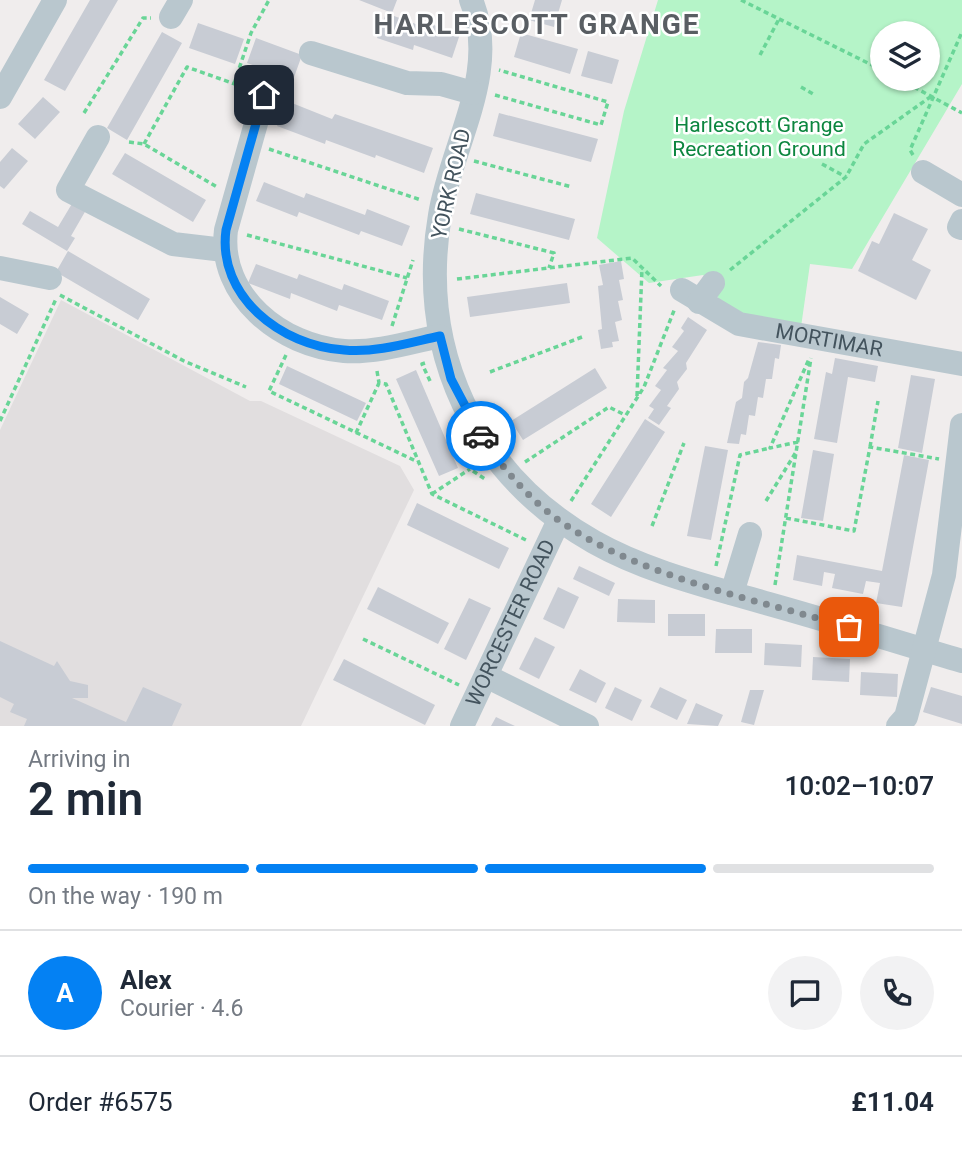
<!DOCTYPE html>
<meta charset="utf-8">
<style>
body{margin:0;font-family:Roboto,sans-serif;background:#f2f2f3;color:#1f2937;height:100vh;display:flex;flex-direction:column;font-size:26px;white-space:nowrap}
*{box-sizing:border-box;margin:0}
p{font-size:23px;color:#747a83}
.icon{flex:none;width:38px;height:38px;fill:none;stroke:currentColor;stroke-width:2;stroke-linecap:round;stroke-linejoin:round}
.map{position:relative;height:726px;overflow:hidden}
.side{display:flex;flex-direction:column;background:#fff;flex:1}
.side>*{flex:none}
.buttons{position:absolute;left:870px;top:21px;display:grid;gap:14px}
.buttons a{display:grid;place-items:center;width:70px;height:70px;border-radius:50%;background:#fff;box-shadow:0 2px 5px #0004;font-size:35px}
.pin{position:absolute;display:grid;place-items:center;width:60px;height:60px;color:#fff;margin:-30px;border-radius:14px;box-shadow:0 4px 10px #0006}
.courier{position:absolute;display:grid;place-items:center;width:70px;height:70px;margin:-35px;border:5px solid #0481f3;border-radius:50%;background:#fff;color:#222;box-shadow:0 2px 9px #0007}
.summary em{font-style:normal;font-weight:600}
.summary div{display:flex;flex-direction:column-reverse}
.summary{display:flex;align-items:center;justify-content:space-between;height:119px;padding:0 28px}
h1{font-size:46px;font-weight:600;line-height:52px}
.bar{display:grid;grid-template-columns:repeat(4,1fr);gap:10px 7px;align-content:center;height:84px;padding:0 28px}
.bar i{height:9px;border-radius:5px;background:#e0e1e3}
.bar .current{background:#0481f3}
.bar p{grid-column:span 4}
.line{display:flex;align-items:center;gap:18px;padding:0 28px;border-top:2px solid #e0e1e3}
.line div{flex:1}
.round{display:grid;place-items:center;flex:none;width:74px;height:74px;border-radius:37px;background:#f2f2f3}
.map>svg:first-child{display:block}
.education{fill:#e1dedf}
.park{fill:#b5f4c8;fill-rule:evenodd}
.building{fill:#c8ccd4}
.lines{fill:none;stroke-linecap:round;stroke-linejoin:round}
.path{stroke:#69d597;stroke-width:3.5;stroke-dasharray:5 3.5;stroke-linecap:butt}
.minor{stroke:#b9c7ce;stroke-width:24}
.done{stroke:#80898f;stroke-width:7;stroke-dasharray:0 12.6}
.route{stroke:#0481f3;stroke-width:9}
.labels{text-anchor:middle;stroke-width:5;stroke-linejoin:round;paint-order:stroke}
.park-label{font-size:21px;fill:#0c863f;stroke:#fff}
.street-label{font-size:21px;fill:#43535d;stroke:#fff}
.district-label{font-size:28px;font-weight:bold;letter-spacing:2px;fill:#595e63;stroke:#fff}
</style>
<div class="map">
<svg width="962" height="726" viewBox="0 0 962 726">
<rect width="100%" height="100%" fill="#f0eded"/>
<path class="education" d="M61,300L250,401H261L400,466L414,490L301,726H0V430Z"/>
<path class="park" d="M658,0H962V84L852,269L810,264L801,327L724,313L713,284L703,275L649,283L597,238L624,111ZM882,33H928V79H882Z"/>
<path class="building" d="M90,0H118L65,91L44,80Z
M359,0H397L392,13Z
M535,0H562L554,27L529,20Z
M386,13L421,26L422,21L460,34L452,58L414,45L413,50L377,38Z
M198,23L244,39L235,64L189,48Z
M162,32L182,43L127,140L107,128Z
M521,33L578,49L570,74L514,57Z
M256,38L302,55L293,80L247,63Z
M588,51L619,60L612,84L581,76Z
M43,97L60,112L35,139L18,124Z
M287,101L332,119L335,114L433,148L424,173L376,155L375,158L326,140L325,144L277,126Z
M499,113L598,139L591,162L493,136Z
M12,148L28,161L4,189L0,186V162Z
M125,153L206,200L193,222L112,174Z
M264,182L304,198L306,193L365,215L367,209L410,226L402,246L361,231L359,235L299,212L297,217L256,201Z
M476,193L575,219L569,240L470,214Z
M73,202L86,210L71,236L75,238L67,251L22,224L30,211L58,227Z
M894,213L928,229L912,260L931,270L916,300L858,271L872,241L879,244Z
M68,251L150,299L138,320L56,272Z
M621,261L624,279L619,280L623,300L618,301L622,320L615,322L619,341L612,342L613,347L601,349L598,330L602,329L598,286L603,285L599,265Z
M256,264L297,279L299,274L342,290L344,284L389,301L382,320L339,305L337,311L291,293L290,299L248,283Z
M567,283L570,303L470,317L467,297Z
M0,297L29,314L17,334L0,324Z
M688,317L707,330L686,363L687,369L677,382L679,389L667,406L671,408L659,425L648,418L654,409L649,406L661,390L655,386L667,370L663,368L678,351L672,347L684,331L681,328Z
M758,342L781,345L779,359L775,358L772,379H766L763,398L758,397L755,416L749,415L746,435L741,434L739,444L727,443L736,402L742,398L744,382L748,378Z
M835,358L878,366L875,382L848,377L837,443L814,439L826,372L832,374Z
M287,366L366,403L357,421L279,384Z
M595,368L607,388L523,440L511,421Z
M416,370L458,468L439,476L396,379Z
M911,375L935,379L922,453L898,448Z
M645,419L665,432L611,517L591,504Z
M705,446L728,450L711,540L687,536Z
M813,450L834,454L823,521L801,518Z
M904,455L929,460L902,607L876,603L880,583L866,581L863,594L832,588L835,574L824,572L822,586L793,580L797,555L882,571Z
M417,503L509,548L499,569L407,525Z
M579,566L615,583L609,596L573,579Z
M378,587L449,623L438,644L367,609Z
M558,587L579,597L564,629L543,619Z
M469,598L491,608L466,660L444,649Z
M618,599L655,600V623L617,622Z
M668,614H705V636H668Z
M716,629H752V653H715Z
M535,637L555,647L539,679L519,669Z
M0,641L54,666L57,661L70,681L88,685V698H72L126,722L143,687L182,704L172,726H24L27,719L10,712L14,704L0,697Z
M765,643L802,645L801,667L764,665Z
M813,657L850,659L849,682L812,680Z
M344,659L435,705L425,725L333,680Z
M580,669L606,683L596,703L569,690Z
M861,672L898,674L897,697L860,695Z
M615,687L642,700L632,721L605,708Z
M660,687L687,700L677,720L650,707Z
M931,687L962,696V724L923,712Z
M750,690H764L754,725L741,722Z
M696,703L723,715L718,726L687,724Z
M496,717L515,726H491Z"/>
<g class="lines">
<path class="path" d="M741,0L882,70
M760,55L779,19
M899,79L962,113
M234,84L251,33L269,0
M801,87L815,95
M495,95L601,125L608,102L499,70
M84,113L143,18H151
M129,142L144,144L217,187
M144,144L187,67L246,88
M269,149L421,200
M913,155L910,150L962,32
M474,161L572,187
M822,164L846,177
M459,229L554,253L549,268
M247,235L407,278
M730,270L846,177L864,144L933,95
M457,279L632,258L661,286
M60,295L184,361L246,387
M392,326L413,260
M286,355L269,391L418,462
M425,363L422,364L431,383
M377,371L379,383L386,384L432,494L528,541
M490,372L582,337
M637,396L642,268
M0,421L56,299
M356,433L379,383
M458,441L470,469L485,479
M798,442L770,448L809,359
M870,447L878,401
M525,462L609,407L625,415
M432,494L470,469
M571,501L644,387L675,308
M766,501L796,452
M786,518L854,531L870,447L939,459
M652,526L684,443
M716,566L740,455L770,448
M775,585L811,358
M363,639L459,685"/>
<g class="minor">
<path d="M471,0C501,71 451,145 440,215C417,350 474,474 594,542C647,572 711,587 769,604C833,622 898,642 962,661"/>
<path d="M171,17L181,0"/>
<path d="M311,53L407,83L441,84L473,93"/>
<path d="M264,95L226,230C218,296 281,346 344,351C376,353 408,343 440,336"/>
<path d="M0,97L55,0"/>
<path d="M98,137L68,190L173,244L224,250"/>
<path d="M923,172L962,195"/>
<path d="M962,221L959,227L962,228"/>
<path d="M0,268L50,278"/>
<path id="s1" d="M682,290L739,324L962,364"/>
<path d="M699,302L713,283"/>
<path d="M732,593L750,534"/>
<path d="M486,676L587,726"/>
<path id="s2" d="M462,726L559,520"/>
<path d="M898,726L906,717L944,575L962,425"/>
</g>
</g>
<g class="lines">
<path class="done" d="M481,436C502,467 527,497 557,519C635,576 757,600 849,627"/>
<path class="route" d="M264,95L226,230C217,296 281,346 344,350C376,353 408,343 440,336L451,379L481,436"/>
</g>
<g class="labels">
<g class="park-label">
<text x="759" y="132">Harlescott Grange<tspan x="759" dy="24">Recreation Ground</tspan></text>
</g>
<g class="street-label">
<text transform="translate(451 184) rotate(-77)" y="7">YORK ROAD</text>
<text dy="7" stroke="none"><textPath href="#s1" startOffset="158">MORTIMAR</textPath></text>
<text dy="7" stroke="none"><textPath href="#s2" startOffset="114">WORCESTER ROAD</textPath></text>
</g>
<g class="district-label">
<text x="537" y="34">HARLESCOTT GRANGE</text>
</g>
</g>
</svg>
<div class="buttons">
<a><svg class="icon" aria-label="layers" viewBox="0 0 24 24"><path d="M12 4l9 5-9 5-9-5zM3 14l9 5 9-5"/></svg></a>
</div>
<div class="pin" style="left:849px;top:627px;background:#ea580c"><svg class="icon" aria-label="bag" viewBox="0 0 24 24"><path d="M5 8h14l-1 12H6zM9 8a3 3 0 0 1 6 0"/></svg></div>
<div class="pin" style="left:264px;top:95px;background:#1f2937"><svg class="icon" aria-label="home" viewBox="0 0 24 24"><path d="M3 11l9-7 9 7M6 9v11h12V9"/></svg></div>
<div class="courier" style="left:481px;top:436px"><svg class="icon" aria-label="car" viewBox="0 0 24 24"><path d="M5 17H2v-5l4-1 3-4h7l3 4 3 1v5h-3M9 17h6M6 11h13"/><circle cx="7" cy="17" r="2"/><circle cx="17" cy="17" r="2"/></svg></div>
</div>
<section class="side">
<div class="summary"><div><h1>2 min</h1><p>Arriving in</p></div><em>10:02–10:07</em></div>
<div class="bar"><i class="current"></i><i class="current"></i><i class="current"></i><i></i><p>On the way · 190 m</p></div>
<div class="line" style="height:126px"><b class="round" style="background:#0481f3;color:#fff">A</b><div><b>Alex</b><p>Courier · 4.6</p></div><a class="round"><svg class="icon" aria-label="chat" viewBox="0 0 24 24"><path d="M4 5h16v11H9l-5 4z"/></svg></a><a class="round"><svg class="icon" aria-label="phone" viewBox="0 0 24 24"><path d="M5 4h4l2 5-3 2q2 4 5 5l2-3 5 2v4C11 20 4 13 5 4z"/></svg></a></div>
<div class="line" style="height:91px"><div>Order #6575</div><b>£11.04</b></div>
</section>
